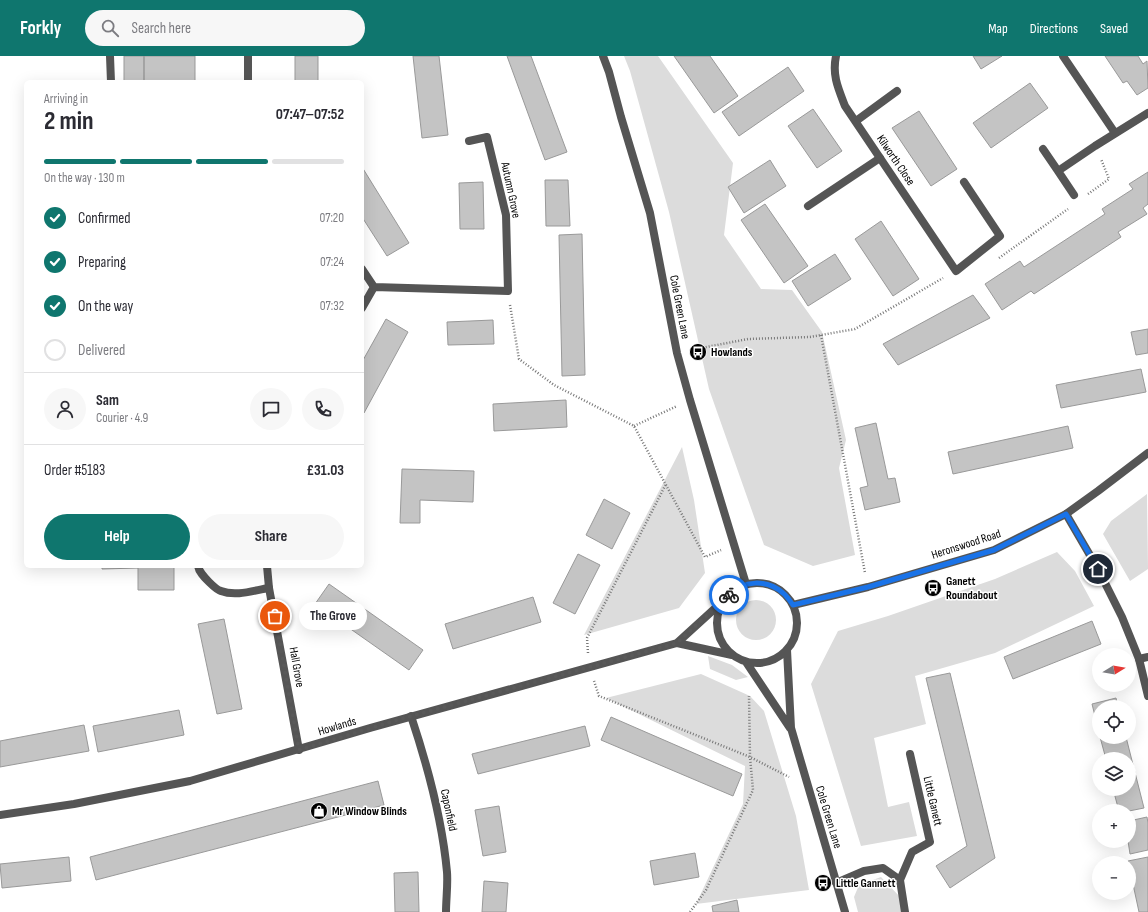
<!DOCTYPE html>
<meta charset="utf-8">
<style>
body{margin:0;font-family:"Sofia Sans Condensed",sans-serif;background:#f7f7f7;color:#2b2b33;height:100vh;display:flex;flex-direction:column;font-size:15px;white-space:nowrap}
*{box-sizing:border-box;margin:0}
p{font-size:13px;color:#7c7c81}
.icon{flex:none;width:22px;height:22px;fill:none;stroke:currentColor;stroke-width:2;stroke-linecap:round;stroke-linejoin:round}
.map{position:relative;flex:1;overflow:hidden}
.details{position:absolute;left:24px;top:24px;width:340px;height:488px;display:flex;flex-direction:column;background:#fff;border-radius:6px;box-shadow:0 4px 16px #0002}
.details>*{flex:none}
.needle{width:26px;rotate:79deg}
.fabs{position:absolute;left:1092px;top:592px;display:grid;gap:8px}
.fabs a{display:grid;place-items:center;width:44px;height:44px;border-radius:50%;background:#fff;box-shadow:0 4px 16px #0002;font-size:20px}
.pin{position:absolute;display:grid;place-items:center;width:34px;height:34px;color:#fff;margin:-17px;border:2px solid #fff;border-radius:50%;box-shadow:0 1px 4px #0007}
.courier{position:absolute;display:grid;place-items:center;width:40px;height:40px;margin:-20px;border:3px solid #1a73e8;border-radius:50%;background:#fff;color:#222;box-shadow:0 1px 5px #0007}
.bubble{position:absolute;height:28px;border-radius:14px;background:#fff;box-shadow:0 4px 16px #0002;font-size:13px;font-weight:700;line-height:28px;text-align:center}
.overview em{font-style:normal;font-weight:700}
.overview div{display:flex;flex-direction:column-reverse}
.overview{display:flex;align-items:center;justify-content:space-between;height:68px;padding:0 20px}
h1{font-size:26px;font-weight:700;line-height:30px}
.bar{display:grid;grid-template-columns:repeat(4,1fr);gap:6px 4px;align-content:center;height:48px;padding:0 20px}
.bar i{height:5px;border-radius:3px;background:#e1e1e2}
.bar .on{background:#0f766e}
.bar p{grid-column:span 4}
.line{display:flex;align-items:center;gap:10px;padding:0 20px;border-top:1px solid #e1e1e2}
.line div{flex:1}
.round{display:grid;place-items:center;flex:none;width:42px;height:42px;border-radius:21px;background:#f7f7f7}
ol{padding:0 20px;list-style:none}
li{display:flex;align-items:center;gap:12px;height:44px}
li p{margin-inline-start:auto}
li .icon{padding:4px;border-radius:50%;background:#0f766e;color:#fff;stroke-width:4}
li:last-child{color:#7c7c81}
li i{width:22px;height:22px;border:2px solid #e1e1e2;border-radius:50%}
.button{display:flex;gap:8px;margin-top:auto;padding:8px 20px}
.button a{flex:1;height:46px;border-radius:24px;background:#0f766e;color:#fff;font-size:16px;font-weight:700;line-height:46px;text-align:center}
.button a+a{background:#f7f7f7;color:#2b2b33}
header{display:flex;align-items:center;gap:24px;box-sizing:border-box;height:56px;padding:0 20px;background:#0f766e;color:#fff}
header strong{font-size:19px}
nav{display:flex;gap:22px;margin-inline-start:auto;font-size:14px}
.search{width:280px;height:36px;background:#f7f7f7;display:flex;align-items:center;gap:10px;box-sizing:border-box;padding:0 14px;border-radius:22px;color:#7c7c81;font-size:15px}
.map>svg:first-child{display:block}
.green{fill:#dcdcdc}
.building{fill:#c4c4c4;stroke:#999}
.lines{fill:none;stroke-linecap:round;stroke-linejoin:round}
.path{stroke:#777;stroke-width:2.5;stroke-dasharray:1 2;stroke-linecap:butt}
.service{stroke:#555;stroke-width:8}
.minor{stroke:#555;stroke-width:8}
.tertiary{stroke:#555;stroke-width:8}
.done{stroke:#595959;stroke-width:4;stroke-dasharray:0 7.2}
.route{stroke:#1a73e8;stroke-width:5}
.labels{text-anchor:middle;stroke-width:3;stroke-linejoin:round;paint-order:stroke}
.street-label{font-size:12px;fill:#000;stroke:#fff}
.poi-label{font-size:12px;font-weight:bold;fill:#000;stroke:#fff;text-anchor:start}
</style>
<header>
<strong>Forkly</strong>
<div class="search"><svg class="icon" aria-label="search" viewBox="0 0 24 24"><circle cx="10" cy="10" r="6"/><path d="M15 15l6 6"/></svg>Search here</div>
<nav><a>Map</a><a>Directions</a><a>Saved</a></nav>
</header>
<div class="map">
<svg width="1148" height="856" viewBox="0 0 1148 856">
<rect width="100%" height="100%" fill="#fff"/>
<path class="green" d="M624,0H658L733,107L724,179L761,233L792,234L822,276L846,384L839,412L855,499L813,510L764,489L709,333L669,156L630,15Z
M682,391L694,444L705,517L679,552L584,579Z
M1147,438L1148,513L1130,525L1103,478L1111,465Z
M1057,496L1075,515L1094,550L995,597L915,620L926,668L874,682L888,751L909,746L917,780L861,790L811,628L838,575L888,560L995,523Z
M736 564a20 20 0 1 1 40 0a20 20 0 1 1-40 0Z
M708,600L732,609L748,621L736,624L710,613Z
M701,618L750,640L764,655L796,760L809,834L696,848L743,748L745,710L606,642Z
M881,821L901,842V856H858L854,841L859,829Z"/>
<path class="building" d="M124,0H144V26H124Z
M144,0H195V26H144Z
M295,0H318V26H295Z
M413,0H439L448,79L422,82Z
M507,0H531L567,96L545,104Z
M674,0H710L738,40L714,57Z
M973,0H1002L981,13Z
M1105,0H1138L1143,8L1147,5L1148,32L1137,39L1127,25L1123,27Z
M788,11L804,35L739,80L722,56Z
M1030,27L1048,52L991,92L973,67Z
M813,53L842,95L817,112L788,70Z
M919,55L957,113L931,130L892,72Z
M770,104L786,130L744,157L728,131Z
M362,111L409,187L387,200L362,161Z
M1148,116V148L1143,152L1147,158L1118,176L1121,181L1034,238L1031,235L1002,254L985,228L1020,205L1024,211L1105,158L1102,153L1133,133L1129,128Z
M545,124H568L570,170H546Z
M483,126L484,173H460L459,127Z
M765,148L808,210L784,227L741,164Z
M881,165L919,223L893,240L855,183Z
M582,178L585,319L562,320L559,179Z
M835,198L851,223L808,250L792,225Z
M973,239L990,262L898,309L883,288Z
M386,263L408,276L364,357L362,356V306Z
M493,264L494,288L448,289L447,266Z
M1148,273V297L1136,299L1131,276Z
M1141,313L1146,336L1061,352L1056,329Z
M566,344L567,371L494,375L493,348Z
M876,367L888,423L895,422L900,446L865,454L860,432L868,430L855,372Z
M1068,370L1073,392L953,418L948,396Z
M402,413L474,415L473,446L420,444V467H400Z
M604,443L630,457L612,493L586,479Z
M578,498L600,509L575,558L553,547Z
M102,510H174V534H138V512L102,513Z
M329,528L423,594L409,614L315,548Z
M533,541L541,566L453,593L445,568Z
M224,563L242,653L217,658L198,568Z
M1092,565L1101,588L1013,623L1004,601Z
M950,617L995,802L950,832L936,810L967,790L926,622Z
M1116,642L1118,651H1099V676L1092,648Z
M179,654L184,679L98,696L93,670Z
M611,661L742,718L733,740L601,684Z
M84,669L89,695L0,711V685Z
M585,670L590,690L478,718L472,698Z
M1100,681H1126L1144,752L1129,755H1119L1113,733H1129V703H1106Z
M378,725L384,749L96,824L90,801Z
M499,750L506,796L483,800L475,754Z
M1147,761L1148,767V794L1130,798L1128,785H1129V765Z
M695,797L699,821L654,829L650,805Z
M69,801L71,825L2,832L0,808Z
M1148,801V856H1139L1128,805Z
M418,816L419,856H395L394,817Z
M484,825L508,827L506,856H482Z
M737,844L739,856H713L712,850Z"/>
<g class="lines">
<path class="path" d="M1088,138L1109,123L1101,103
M999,202L1068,153
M510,249L519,303L554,329L634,370L705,501L721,494
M821,279L865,517
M691,294L748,283L810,281L855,273L943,222
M634,370L677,350
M588,597L587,582L666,428
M594,625L599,640L750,701L789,721
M690,856L706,834L753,734L750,701L749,640"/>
<path class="service" d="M110,0L111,26
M808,150L880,102
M198,510C199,516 204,521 209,526C212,529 217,534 221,535C236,541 255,534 269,532
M1139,603L1148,601"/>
<path class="minor" d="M836,0C832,19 838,32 845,50L956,215L1000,180L964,126
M1063,0L1115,77
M248,26V0
M856,65L897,35
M1043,93L1058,115L1095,90L1148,57
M1058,115L1074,139
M362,213L374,231L362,252
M374,231L508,235L506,159L487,81L469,85
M1066,458L1098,513L1122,561L1139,603L1148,640
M267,510L269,532L299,694
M411,660C428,711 442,762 447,816C448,829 446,843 446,856
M836,827L864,815L883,812L900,824
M905,856L900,824L912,796L930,786L910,698"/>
<path class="tertiary" d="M603,0L609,16L621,61L650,157L677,297L690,344L746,528
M717 567a40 40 0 1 1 80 0a40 40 0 1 1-80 0Z
M793,549L868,531L994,494L1066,458L1098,435L1148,397
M677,587L732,599
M787,594L791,672L845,856
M746,606L790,672
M0,759L74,748L190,725L370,672L677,587L722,546"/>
</g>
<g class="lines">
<path class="done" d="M275,560L299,694L397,664L677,587L729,539"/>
<path class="route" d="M729,539C743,524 767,523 783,537C787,540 790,545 793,549L868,531L994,494L1066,458L1098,513"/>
</g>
<defs>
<g id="bus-disc" transform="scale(0.9)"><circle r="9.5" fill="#000" stroke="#fff"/><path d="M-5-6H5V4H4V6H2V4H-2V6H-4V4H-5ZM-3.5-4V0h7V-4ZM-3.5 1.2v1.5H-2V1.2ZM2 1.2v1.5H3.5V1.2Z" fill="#fff"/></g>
<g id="shop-disc" transform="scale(0.9)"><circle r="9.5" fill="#000" stroke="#fff"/><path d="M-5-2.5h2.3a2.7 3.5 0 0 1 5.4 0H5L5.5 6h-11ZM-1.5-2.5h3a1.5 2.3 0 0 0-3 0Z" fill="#fff"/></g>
</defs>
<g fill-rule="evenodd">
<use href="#bus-disc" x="698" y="296"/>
<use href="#bus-disc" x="933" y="532"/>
<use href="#shop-disc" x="319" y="755"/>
<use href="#bus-disc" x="823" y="827"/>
</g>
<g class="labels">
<g class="street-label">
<text transform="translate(896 104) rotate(56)" y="4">Kilworth Close</text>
<text transform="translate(511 134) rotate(78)" y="4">Autumn Grove</text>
<text transform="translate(680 251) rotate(79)" y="4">Cole Green Lane</text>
<text transform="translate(966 488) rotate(-18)" y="4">Heronswood Road</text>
<text transform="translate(297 611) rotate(80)" y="4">Hall Grove</text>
<text transform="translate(337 670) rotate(-17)" y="4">Howlands</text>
<text transform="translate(933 745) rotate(77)" y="4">Little Ganett</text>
<text transform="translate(449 754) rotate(78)" y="4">Caponfield</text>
<text transform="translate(829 761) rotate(73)" y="4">Cole Green Lane</text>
</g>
<g class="poi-label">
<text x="711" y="300">Howlands</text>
<text x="946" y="529">Ganett<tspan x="946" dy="14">Roundabout</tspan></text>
<text x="332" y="759">Mr Window Blinds</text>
<text x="836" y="831">Little Gannett</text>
</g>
</g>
</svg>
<div class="fabs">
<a><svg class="needle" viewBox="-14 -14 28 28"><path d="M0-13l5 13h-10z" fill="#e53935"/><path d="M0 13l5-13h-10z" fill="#7c7c81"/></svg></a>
<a><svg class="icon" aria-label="locate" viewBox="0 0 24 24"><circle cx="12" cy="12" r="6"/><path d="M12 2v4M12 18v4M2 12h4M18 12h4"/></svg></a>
<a><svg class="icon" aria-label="layers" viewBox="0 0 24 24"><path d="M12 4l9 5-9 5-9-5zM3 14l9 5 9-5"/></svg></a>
<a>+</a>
<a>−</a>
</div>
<div class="pin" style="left:275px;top:560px;background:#ea580c"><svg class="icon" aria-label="bag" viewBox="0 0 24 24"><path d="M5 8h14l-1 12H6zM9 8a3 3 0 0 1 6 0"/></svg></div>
<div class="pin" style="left:1098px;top:513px;background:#1f2937"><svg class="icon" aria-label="home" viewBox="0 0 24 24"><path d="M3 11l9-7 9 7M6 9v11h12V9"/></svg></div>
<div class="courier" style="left:729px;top:539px"><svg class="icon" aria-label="bike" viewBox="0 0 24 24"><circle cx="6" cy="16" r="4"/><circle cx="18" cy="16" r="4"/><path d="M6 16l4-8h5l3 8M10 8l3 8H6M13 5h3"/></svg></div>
<div class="bubble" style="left:299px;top:546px;width:68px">The Grove</div>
<section class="details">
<div class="overview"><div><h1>2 min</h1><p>Arriving in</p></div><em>07:47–07:52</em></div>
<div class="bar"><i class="on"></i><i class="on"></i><i class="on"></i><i></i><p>On the way · 130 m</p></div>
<ol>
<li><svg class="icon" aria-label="check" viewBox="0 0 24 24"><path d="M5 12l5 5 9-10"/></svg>Confirmed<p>07:20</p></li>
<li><svg class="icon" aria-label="check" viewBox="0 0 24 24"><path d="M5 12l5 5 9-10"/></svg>Preparing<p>07:24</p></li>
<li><svg class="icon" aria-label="check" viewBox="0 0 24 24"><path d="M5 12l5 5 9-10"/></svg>On the way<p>07:32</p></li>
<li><i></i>Delivered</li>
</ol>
<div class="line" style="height:72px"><a class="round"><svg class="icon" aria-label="person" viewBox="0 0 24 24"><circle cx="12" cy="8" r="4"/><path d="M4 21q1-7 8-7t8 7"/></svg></a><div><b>Sam</b><p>Courier · 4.9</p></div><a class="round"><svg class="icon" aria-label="chat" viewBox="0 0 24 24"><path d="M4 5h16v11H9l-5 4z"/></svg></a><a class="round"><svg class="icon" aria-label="phone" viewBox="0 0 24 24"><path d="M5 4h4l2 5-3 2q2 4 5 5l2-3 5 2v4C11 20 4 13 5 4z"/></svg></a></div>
<div class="line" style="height:52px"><div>Order #5183</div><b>£31.03</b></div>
<div class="button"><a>Help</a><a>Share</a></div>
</section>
</div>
